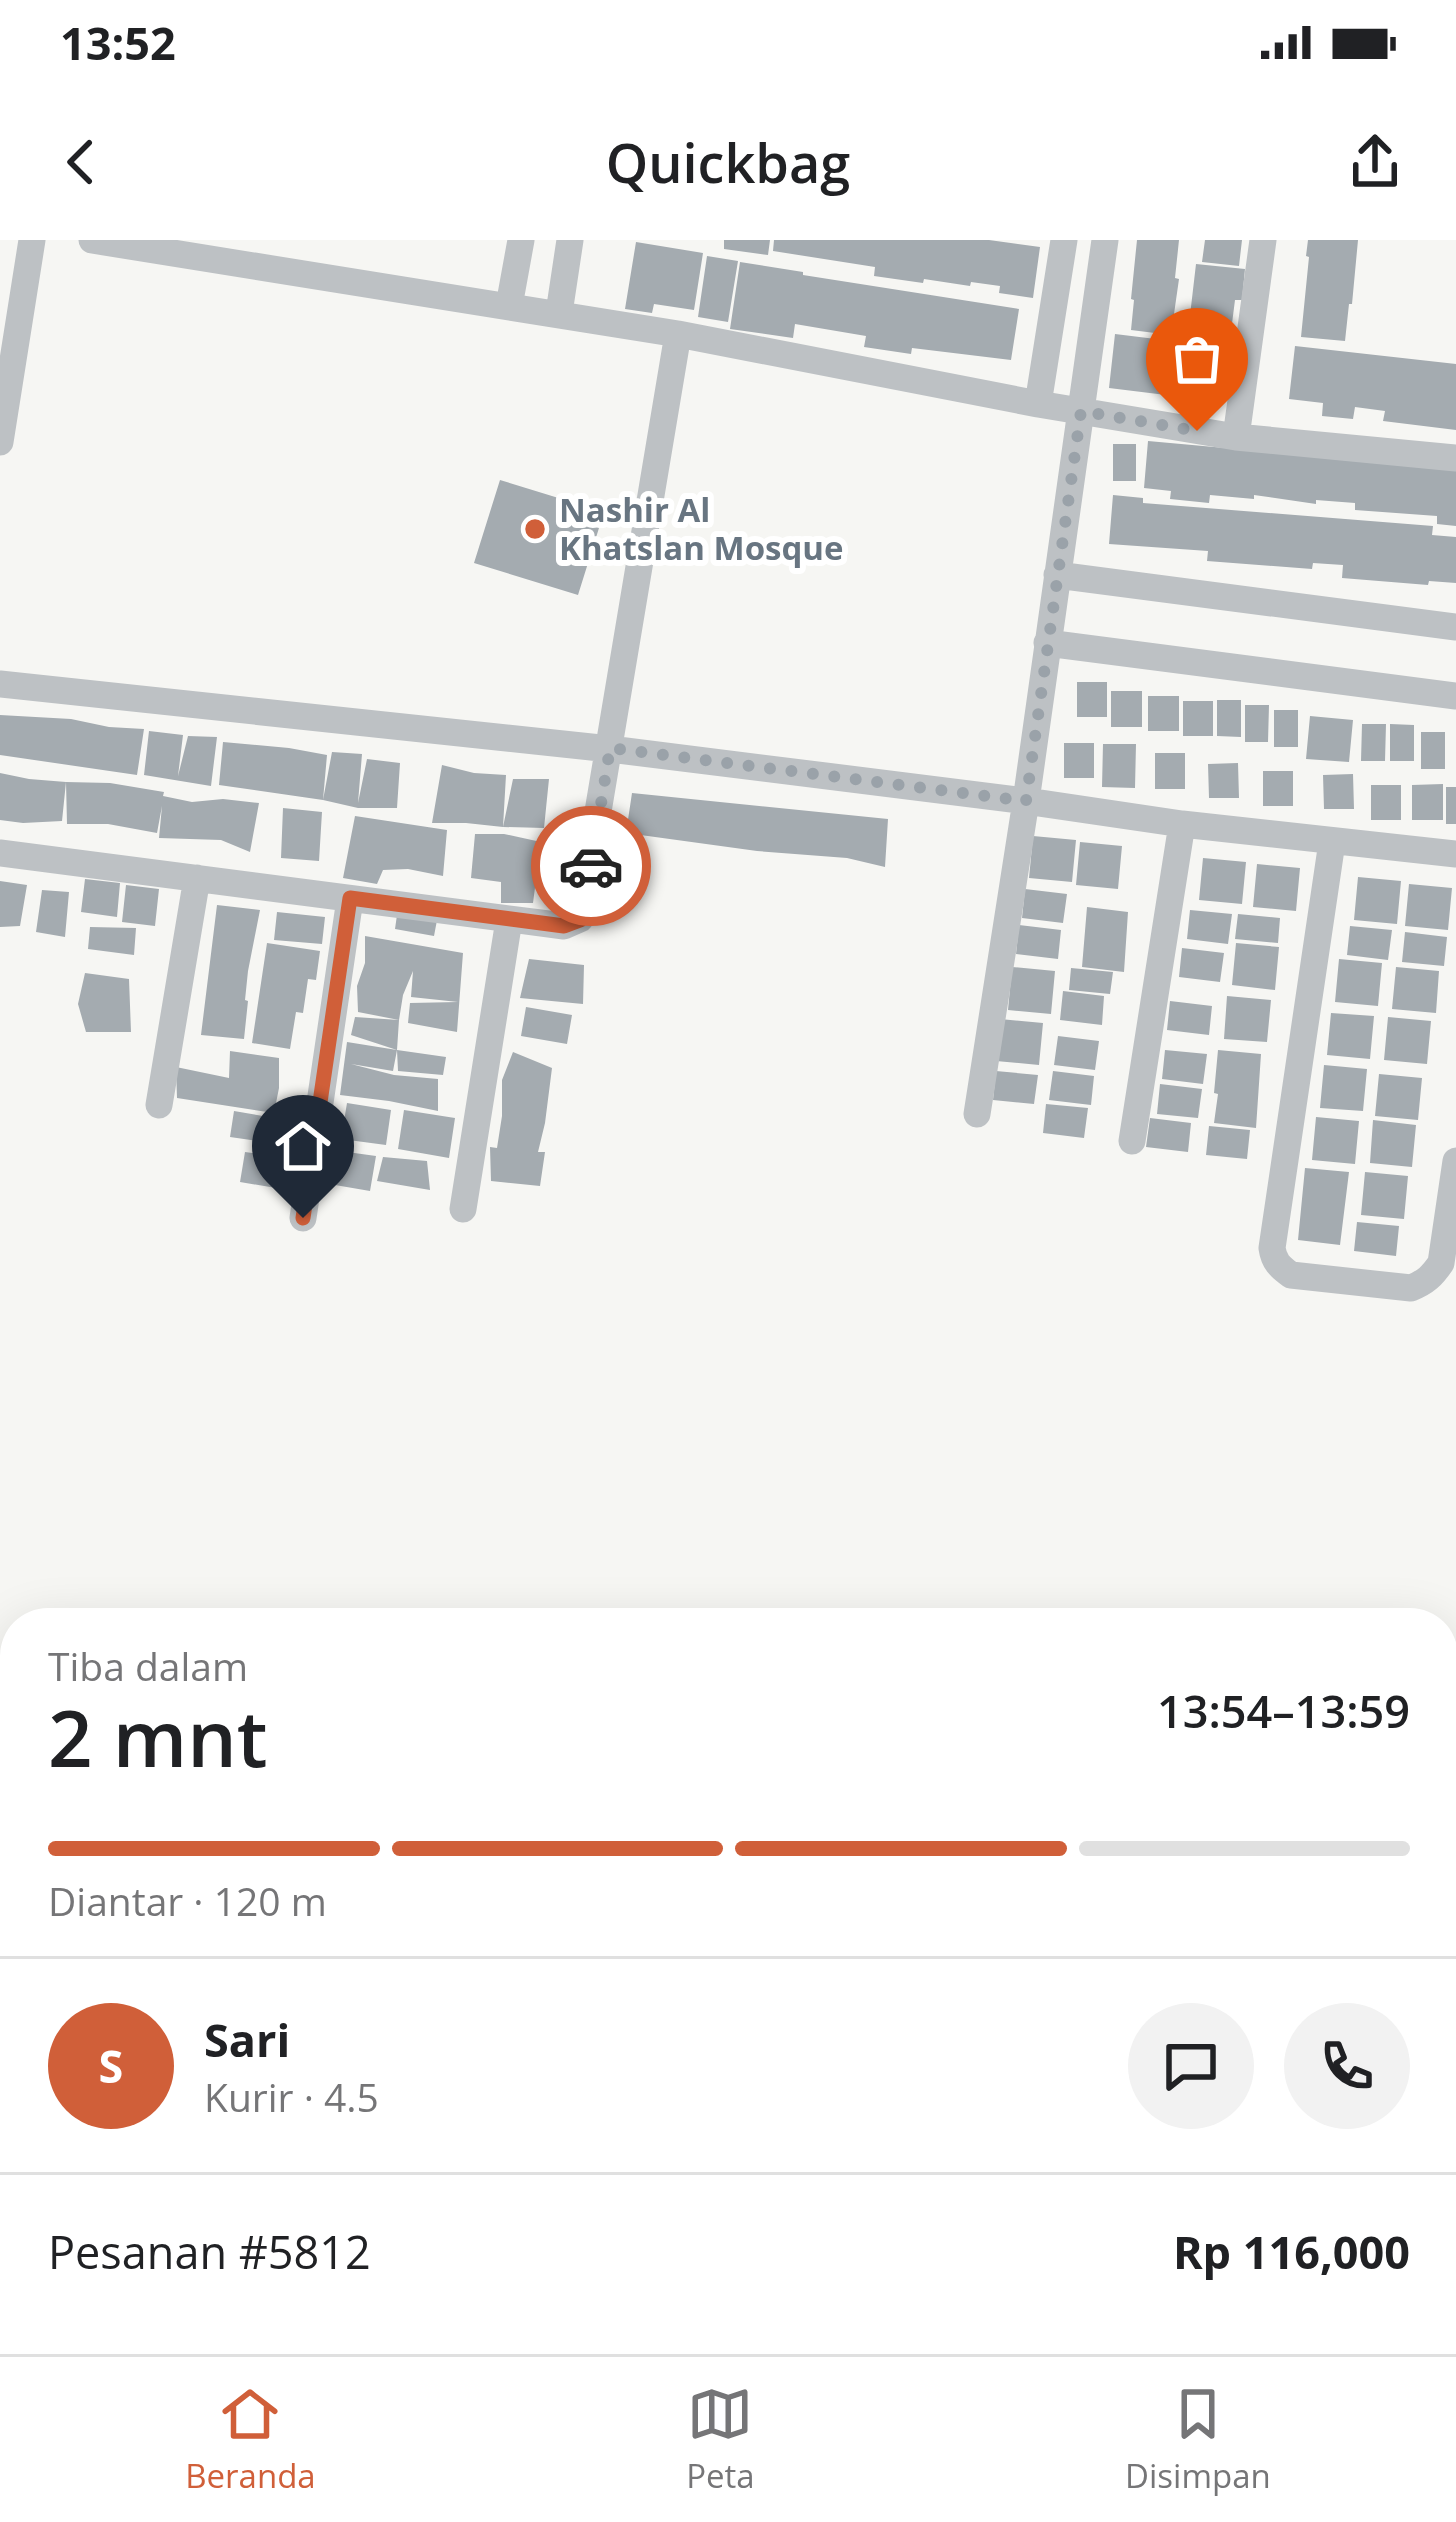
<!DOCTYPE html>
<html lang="id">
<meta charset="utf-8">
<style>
body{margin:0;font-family:"Open Sans",sans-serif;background:#f2f2f2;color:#202124;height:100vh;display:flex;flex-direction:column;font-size:45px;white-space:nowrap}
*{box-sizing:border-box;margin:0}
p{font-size:39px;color:#757577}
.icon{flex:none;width:66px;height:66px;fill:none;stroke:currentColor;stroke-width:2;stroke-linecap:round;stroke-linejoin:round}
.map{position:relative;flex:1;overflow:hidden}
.side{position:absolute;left:0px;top:1368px;width:1458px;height:747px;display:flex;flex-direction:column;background:#fff;border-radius:48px 48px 0 0;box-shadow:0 12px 48px #0002}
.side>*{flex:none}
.pin{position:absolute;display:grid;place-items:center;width:102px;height:102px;color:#fff;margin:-123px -51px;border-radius:50% 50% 50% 0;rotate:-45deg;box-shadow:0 0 12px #0007}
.pin .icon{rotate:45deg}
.courier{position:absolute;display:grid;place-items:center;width:120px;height:120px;margin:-60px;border:9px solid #d05f39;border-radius:50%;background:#fff;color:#222;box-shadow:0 3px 15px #0007}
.headline em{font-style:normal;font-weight:600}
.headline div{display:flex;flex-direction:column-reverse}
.headline{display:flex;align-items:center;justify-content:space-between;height:204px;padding:0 48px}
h1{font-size:78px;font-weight:600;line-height:90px}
.bar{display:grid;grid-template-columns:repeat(4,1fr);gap:18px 12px;align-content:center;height:144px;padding:0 48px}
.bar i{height:15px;border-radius:9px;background:#e0e0e0}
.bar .selected{background:#d05f39}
.bar p{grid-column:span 4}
.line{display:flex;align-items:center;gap:30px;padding:0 48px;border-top:3px solid #e0e0e0}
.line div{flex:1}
.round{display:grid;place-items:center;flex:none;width:126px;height:126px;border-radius:63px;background:#f2f2f2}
.status{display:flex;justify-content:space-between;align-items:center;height:84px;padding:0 60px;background:#fff;direction:ltr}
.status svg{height:33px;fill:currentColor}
header{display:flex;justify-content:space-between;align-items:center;height:156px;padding:0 48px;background:#fff;font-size:54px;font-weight:600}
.dock{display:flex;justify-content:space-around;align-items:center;height:168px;border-top:3px solid #e0e0e0;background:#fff;font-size:33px;color:#757577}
.dock a{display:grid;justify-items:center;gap:6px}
.dock .selected{color:#d05f39}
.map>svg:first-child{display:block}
.building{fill:#a4abb0}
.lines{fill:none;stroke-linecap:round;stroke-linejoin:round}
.secondary-casing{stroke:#b0b4b9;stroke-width:44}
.street{stroke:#bdc1c4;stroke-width:27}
.secondary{stroke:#fff;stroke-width:39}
.done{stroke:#9aa2a9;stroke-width:12;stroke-dasharray:0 21.6}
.route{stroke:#d05f39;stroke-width:15}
.poi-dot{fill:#d05f39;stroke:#fff;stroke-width:4.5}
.labels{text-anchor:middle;stroke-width:12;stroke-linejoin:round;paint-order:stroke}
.poi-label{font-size:33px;font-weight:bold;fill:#687581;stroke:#fff;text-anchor:start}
</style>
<div class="status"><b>13:52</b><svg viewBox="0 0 49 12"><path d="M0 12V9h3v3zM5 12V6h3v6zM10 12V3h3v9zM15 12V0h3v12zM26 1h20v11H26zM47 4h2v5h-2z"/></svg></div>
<header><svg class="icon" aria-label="back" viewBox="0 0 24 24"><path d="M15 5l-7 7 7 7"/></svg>Quickbag<svg class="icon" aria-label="share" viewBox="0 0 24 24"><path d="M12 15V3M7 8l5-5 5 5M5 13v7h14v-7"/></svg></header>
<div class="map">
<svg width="1456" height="2114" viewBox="0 0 1456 2114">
<rect width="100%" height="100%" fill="#f6f6f3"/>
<path class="building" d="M724,0H770L768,15L724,9Z
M774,0H989L1040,7L1033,58L999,53L1000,46L971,42L970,46L924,39L923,43L874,36L875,27L773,11Z
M1137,0H1179L1175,38L1179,39L1171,95L1131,90L1134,60L1131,59Z
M1205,0H1242L1239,26L1202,22Z
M1308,0H1358L1352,64H1349L1345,101L1301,97L1309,17L1306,16Z
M636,2L703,13L694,70L654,64L652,73L625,69Z
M707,16L738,21L728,82L698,77Z
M740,22L803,32V35L1019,69L1011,120L912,108L911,114L864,107L866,96L795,84L793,98L730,89Z
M1196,24L1245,29L1242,60H1235L1228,115L1221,114L1217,151L1180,147L1184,111L1194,112L1197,84H1189Z
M1115,94L1172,101L1166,155L1109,148Z
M1295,106L1456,124V190L1383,181L1385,171L1355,167L1353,179L1322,176L1323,163L1289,159Z
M1148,201L1456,229V286L1437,284V276L1355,270V263L1316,260V264L1254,255V259L1210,255L1209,263L1170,259L1171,251L1144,248Z
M1113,204H1136V241H1113Z
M500,240L604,272L578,355L474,323Z
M1113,255L1143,258V263L1433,286L1432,295L1456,297V343L1429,341L1428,345L1342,338L1343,325L1313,323L1312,329L1207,321L1208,311L1109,304Z
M1077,442H1107V477H1077Z
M1111,451H1142V487H1111Z
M1148,456H1179V491H1148Z
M1217,460H1241V497L1217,496Z
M1183,461H1213V496H1183Z
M1245,465H1269L1268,502H1245Z
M1274,470H1298V507H1274Z
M0,475L71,479L109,487L144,489L137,535L0,515Z
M1310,476L1353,480L1349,522L1306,519Z
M1362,484H1386L1385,521H1361Z
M1390,484L1414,485V521H1390Z
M149,491L183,495L178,536L188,496L217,497L211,546L144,535Z
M1421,492H1445V529H1421Z
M223,502L289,508L327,515L323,560L332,512L362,514L358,563L367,519L400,523L397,568H358L323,560L219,545Z
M1064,503H1094V538H1064Z
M1103,504H1136L1135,548L1102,547Z
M1155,513H1185V549H1155Z
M1238,523L1239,558H1209L1208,524Z
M442,525L474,533L506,535L503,587L513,539H549L544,588L503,587L466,583H432Z
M1263,531H1293V566H1263Z
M0,533L29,539L66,542L62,581L23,583L0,580Z
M1353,534L1354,569H1324L1323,535Z
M66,542L110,543L164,552L163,556L192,562L223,559L259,563L250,612L221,600L159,598L162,566L157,593L108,584H67Z
M1443,544V580H1412V545Z
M1371,545H1401V580H1371Z
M1446,547H1456V584H1446Z
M632,553L888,579L885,627L847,618L757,611L626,593Z
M283,568L322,572L319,621L281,618Z
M355,576L447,590L443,636L408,629L383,630L377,644L343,638Z
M475,594H504L541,602L533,663H501V642L471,638Z
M1033,596L1076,600L1072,642L1029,638Z
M1080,602L1122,606L1118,649L1076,645Z
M1203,618L1246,622L1242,664L1199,660Z
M1257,624L1300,628L1296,671L1253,667Z
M1358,637L1401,641L1397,684L1354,680Z
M85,639L120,643L117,677L81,672Z
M0,641L27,645L20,686L0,687Z
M1409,644L1452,648L1448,690L1405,686Z
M126,645L159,649L155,686L122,682Z
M1025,649L1067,654L1063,683L1022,678Z
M42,650L69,652L65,697L36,692Z
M217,665L260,670L248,731L245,760L248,761L244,799L201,795Z
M1087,667L1128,672L1124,732L1082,727Z
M398,668L438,675L434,696L395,689Z
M1190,670L1232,674L1228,704L1187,699Z
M277,672L325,677L322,704L274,700Z
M1238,674L1280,678L1278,703L1235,699Z
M1019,685L1061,690L1058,719L1016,714Z
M1350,686L1392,690L1388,720L1347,715Z
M90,687L136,688L134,715L88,709Z
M1405,692L1447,697L1444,726L1402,722Z
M365,696L463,713L457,792L408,783L410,763L458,762L411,757L413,731L403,755L399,780L358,772L357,746L365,723Z
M267,703L320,711L316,740L308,739L303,773L296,772L290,809L252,803Z
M1236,703L1279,707L1275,750L1232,745Z
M1182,708L1224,713L1220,742L1179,737Z
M529,719L584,725L583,764L520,758Z
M1339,719L1382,723L1378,766L1335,762Z
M1012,727L1055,731L1051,774L1008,770Z
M1396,727L1439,731L1436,773L1392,769Z
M1071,728L1113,732L1110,754L1069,750Z
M85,733L129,739L131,792H86L78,764Z
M1063,751L1104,756L1102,785L1060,780Z
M1227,756L1271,760L1267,802L1224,799Z
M1170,761L1212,766L1209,795L1167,790Z
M526,767L572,775L567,804L521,796Z
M1331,773L1374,776L1370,819L1327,815Z
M355,777L399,780L397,810L446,817L443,835L398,831L397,810L393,831L351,824L394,835L438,839V871L389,861L340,855L347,802L397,810L351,795Z
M1388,777L1431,781L1427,824L1384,820Z
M1000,779L1043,783L1039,825L996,821Z
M1058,796L1099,801L1095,830L1054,825Z
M1165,810L1207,814L1203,844L1162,839Z
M1218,810L1261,814L1256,888L1214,883L1218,854L1214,853Z
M230,811L279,818V848L274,873L177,858L176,827L229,838Z
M513,812L552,828L545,883L538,912H545L540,946L491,941L490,907L497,908L502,876V840Z
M1324,825L1367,829L1363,871L1320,868Z
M996,831L1038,835L1034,864L993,860Z
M1053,831L1094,836L1091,865L1049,860Z
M1379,834L1422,838L1418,880L1375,876Z
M1160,844L1202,849L1198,878L1157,874Z
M347,863L391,870L386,905L341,899Z
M1046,864L1088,868L1084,898L1043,893Z
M404,870L455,878L449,918L398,909Z
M234,871L269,877L265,902L230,897Z
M1316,877L1359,881L1355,924L1312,920Z
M1150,878L1191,883L1188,912L1146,907Z
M1373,880L1416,885L1412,927L1370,923Z
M1209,886L1250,890L1247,919L1206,915Z
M340,911L376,916L370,951L335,945Z
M245,912L281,917L276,948L240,942Z
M383,917L427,921L430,950L377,941Z
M1305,928L1349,932L1340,1005L1298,1000Z
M1365,932L1408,936L1404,979L1361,975Z
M1357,982L1399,986L1396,1016L1354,1011Z
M1443,1769L1456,1770V1812L1443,1811Z
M1443,1819L1456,1820V1863L1443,1861Z
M1443,1910L1456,1912V1958L1443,1957Z
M1443,1984L1456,1987V2039L1443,2036Z
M1443,2086L1456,2089V2114H1389L1392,2100H1443Z"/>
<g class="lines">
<g class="secondary-casing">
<path id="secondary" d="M1443,1892L1456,1893
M235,2114L258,2100"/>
</g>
<path class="street" d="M92,0L678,94L1038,164L1236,197L1456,218
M509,66L521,0
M559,73L570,0
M1038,164L1064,0
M1236,197L1263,0
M0,202L32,0
M1057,335L1456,387
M1047,403L1456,456
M0,444L610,509L1026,561L1182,584L1456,614
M1332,602L1272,1008C1274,1022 1280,1027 1291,1035L1411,1048C1426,1042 1432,1036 1441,1023L1456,921
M0,613L564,686L580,679L678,94
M159,865L197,638
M977,874L1026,561L1105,0
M1132,901L1182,584
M463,969L509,680
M303,978L350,659
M1383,2114L1387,2100"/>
<use href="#secondary" class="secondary"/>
</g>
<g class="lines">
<path class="done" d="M591,626L610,508L1026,561L1081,171L1197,191"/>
<path class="route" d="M303,978L350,658L564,686L580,680L591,626"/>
</g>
<circle class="poi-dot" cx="535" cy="289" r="12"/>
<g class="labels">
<g class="poi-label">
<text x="559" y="282">Nashir Al<tspan x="559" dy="38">Khatslan Mosque</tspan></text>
</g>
</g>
</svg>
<div class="pin" style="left:1197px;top:191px;background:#ea580c"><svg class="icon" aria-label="bag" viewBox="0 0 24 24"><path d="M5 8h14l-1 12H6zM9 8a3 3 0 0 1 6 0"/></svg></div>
<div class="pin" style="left:303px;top:978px;background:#1f2937"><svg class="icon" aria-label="home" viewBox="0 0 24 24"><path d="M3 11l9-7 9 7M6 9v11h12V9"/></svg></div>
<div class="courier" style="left:591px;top:626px"><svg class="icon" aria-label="car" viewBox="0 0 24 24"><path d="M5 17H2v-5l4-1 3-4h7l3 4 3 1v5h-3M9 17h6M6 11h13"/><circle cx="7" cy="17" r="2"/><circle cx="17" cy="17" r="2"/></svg></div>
<section class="side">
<div class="headline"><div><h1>2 mnt</h1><p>Tiba dalam</p></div><em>13:54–13:59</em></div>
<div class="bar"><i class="selected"></i><i class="selected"></i><i class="selected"></i><i></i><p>Diantar · 120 m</p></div>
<div class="line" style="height:216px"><b class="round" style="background:#d05f39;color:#fff">S</b><div><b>Sari</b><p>Kurir · 4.5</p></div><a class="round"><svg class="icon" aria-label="chat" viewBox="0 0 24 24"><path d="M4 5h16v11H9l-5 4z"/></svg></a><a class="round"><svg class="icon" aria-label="phone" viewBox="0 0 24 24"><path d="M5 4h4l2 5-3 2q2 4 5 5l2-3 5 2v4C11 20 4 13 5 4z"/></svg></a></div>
<div class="line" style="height:156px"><div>Pesanan #5812</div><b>Rp 116,000</b></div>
</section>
</div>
<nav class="dock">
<a class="selected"><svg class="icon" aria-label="home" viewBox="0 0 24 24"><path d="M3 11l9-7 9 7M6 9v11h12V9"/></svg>Beranda</a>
<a><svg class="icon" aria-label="map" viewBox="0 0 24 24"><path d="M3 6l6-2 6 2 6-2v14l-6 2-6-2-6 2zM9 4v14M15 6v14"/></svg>Peta</a>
<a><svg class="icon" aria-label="saved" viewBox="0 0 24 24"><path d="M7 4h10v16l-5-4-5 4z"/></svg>Disimpan</a>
</nav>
